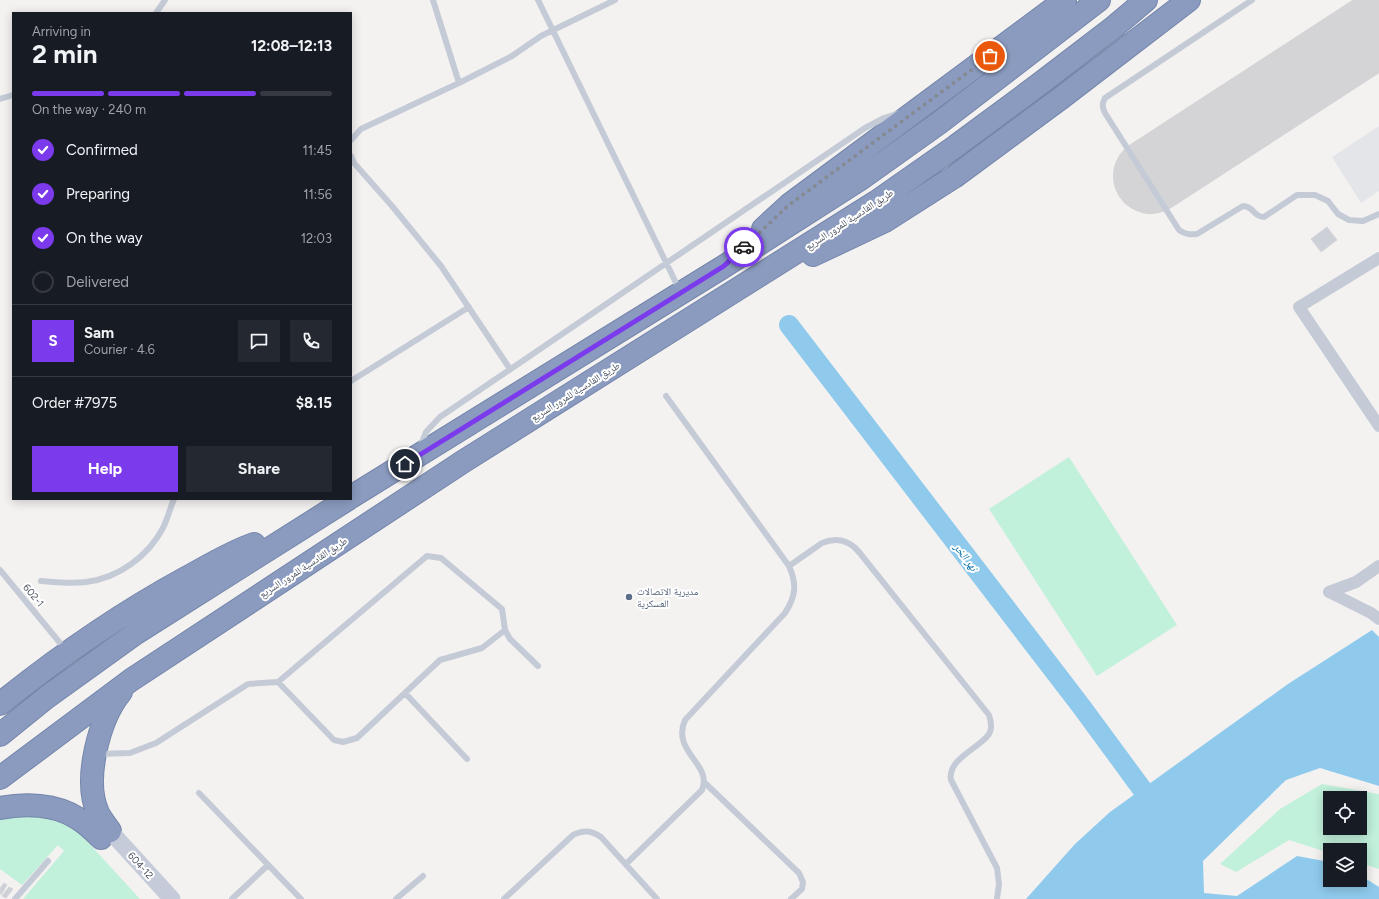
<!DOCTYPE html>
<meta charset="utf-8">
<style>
body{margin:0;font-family:Figtree,"Noto Naskh Arabic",sans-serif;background:#242831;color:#f1f3f6;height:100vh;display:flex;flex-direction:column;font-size:15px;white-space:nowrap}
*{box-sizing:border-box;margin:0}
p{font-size:13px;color:#9ea1a6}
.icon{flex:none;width:22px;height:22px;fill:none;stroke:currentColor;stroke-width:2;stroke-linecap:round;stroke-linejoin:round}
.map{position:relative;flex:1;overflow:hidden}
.sheet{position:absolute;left:12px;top:12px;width:340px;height:488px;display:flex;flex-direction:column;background:#171b24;border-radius:0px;box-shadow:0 2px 10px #0003}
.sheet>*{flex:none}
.fabs{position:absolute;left:1323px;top:791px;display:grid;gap:8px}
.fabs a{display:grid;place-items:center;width:44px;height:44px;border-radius:0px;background:#171b24;box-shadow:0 2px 10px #0003;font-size:20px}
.pin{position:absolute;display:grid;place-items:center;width:34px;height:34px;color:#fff;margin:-17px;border:2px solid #fff;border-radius:50%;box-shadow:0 1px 4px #0007}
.courier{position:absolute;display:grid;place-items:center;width:40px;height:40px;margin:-20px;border:3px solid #7c3aed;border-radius:50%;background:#fff;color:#222;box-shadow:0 1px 5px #0007}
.head em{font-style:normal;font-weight:700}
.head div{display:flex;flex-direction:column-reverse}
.head{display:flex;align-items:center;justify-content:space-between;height:68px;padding:0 20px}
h1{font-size:26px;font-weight:700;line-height:30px}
.bar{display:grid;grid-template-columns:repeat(4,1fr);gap:6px 4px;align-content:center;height:48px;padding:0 20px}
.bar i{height:5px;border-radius:3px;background:#363941}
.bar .active{background:#7c3aed}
.bar p{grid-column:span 4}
.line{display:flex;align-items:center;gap:10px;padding:0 20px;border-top:1px solid #363941}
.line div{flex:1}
.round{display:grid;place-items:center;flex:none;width:42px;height:42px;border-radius:0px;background:#242831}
ol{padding:0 20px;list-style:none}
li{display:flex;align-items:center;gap:12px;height:44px}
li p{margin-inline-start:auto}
li .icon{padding:4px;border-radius:50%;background:#7c3aed;color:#fff;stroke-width:4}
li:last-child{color:#9ea1a6}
li i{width:22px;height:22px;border:2px solid #363941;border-radius:50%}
.action{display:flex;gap:8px;margin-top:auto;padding:8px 20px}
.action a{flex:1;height:46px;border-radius:0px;background:#7c3aed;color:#fff;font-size:16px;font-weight:700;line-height:46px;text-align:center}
.action a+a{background:#242831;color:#f1f3f6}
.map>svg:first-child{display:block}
.airport{fill:#e3e5e9}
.green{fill:#c1f0db;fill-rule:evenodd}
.water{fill:#8fcaec}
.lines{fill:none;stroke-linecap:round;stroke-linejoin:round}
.river{stroke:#8fcaec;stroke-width:20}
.runway{stroke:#d4d4d6;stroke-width:76}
.building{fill:#cdd0d7;stroke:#d5d6dc}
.highway-casing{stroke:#7586ab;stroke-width:24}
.lane{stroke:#c5cbd6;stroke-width:6}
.street{stroke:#c5cbd6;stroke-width:12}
.secondary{stroke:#c5cbd9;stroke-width:17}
.highway{stroke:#8a9bbf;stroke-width:22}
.done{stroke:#858992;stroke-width:4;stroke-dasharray:0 7.2}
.route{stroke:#7c3aed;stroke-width:5}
.service-dot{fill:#5c6f8a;stroke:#fff;stroke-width:1.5}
.labels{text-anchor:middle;stroke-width:4;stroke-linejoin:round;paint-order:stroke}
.street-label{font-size:10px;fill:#49515f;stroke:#fff}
.service-label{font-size:10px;fill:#4e5e75;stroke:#fff;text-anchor:start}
.water-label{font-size:11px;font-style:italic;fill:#0e73ad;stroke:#fff}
</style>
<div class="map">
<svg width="1379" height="899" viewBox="0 0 1379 899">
<rect width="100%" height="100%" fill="#f4f2f1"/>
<path class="airport" d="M1379,126V191L1361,203L1332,157Z"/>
<path class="green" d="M1069,457L1177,625L1097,676L989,509Z
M1322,784L1379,794V869L1360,863V850H1330V853L1289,840L1236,872L1220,864L1280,809ZM1330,798H1360V828H1330Z
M33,814L74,827L140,899H23L64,851L58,845L22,885L0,869V816Z"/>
<path class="water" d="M1372,630L1379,637V786L1320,768L1286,780L1203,861L1204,893L1237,896L1297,856L1330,862V880H1360V875L1379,887V899H1026L1075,844L1110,812L1288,684Z"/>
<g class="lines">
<path class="river" d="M789,325L1081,706L1142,789"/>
<path class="runway" d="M1151,176L1379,28"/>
</g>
<path class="building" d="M1327,227L1337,240L1321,252L1311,239Z
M4,883L7,885L1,895L0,888Z
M9,887L13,889L6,898L2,896Z"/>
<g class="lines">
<g class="highway-casing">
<path id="highway" d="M763,229L789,205L1065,0
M813,255L885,221L954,177L1061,98L1189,0
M351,497L723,267L859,180L939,123L1099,0
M0,704C58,657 120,614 186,578C208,566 231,552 254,544
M0,735L47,697L136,633L348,499
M0,778L131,680L464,461L876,202L956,146L1037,86L1114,27L1146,0
M0,808C24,803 56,804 77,818C86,823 94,831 101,838
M110,831C106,825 101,819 98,813C83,780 99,719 121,692"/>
</g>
<path class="lane" d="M433,0L459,83
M538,0L679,289
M1252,0L1105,98C1102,104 1102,107 1105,113L1179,230C1185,234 1189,235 1197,234L1243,206C1254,206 1253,217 1264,217L1297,195H1315L1328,201L1338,214L1349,220L1363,221L1379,214
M156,13L165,0
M0,99L13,95
M351,140L361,129L459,83L512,56L541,36L615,0
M351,156L354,163L392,206L441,266L510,369
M351,381L469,307
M420,447L426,432L440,417L865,128L884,118L899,113
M789,566L822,543C836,537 849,540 859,552L989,715C991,721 993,728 989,734C980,748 947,759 951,780L997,868L999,884L997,899
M0,570L65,649
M41,581C56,582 71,584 86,582C119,578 148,556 163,528C168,518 170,508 174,499
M278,682L334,740L343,742L357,738L440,660L482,648L505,630
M405,693L467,759
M98,754L130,753L156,743L248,684L278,682L427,556L441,558L502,609L505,630L510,639L538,666
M704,782L799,873L803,882L802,889L791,899
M199,793L301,899
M626,864L702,790C713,764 671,752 685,720L785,613C796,596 797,584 789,566L666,396
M15,899L48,861
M232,899L268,865
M396,899L423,876
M504,899L573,835C583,830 591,830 601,837L657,899"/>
<path class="street" d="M1379,258L1299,307L1379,426
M1329,592L1371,613L1379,619
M1329,592L1356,582L1379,566"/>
<path class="secondary" d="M110,831L172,899"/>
<use href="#highway" class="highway"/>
</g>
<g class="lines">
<path class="done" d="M744,247L789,205L990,56"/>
<path class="route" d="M405,464L724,266L744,247"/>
</g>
<circle class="service-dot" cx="629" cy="597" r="4"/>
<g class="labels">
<g class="street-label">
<text transform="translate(849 219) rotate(-33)" y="4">طريق القادسية للمرور السريع</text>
<text transform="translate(575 391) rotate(-32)" y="4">طريق القادسية للمرور السريع</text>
<text transform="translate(303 567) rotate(-33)" y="4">طريق القادسية للمرور السريع</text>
<text transform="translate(34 595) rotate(50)" y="4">602-1</text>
<text transform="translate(141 865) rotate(48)" y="4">604-12</text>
</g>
<g class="service-label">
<text x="637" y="595">مديرية الاتصالات<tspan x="637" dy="12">العسكرية</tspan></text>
</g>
<g class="water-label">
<text transform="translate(966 557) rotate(53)" y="4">نهر الخر</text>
</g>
</g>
</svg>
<div class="fabs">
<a><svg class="icon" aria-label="locate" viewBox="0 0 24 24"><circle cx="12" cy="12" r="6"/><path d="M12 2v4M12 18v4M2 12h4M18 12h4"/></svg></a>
<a><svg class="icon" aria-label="layers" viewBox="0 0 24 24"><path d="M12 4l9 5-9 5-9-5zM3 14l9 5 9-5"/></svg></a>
</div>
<div class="pin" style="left:990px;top:56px;background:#ea580c"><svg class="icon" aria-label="bag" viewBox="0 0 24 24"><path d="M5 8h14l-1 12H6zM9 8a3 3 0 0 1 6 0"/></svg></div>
<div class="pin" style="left:405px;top:464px;background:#1f2937"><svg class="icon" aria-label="home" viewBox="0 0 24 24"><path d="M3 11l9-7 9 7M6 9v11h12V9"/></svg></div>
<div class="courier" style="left:744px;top:247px"><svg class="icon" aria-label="car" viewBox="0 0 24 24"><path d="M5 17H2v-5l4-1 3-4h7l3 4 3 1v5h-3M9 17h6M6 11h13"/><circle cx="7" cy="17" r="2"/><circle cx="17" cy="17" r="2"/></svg></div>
<section class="sheet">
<div class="head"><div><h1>2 min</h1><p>Arriving in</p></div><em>12:08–12:13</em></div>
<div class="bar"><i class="active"></i><i class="active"></i><i class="active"></i><i></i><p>On the way · 240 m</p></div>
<ol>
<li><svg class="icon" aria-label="check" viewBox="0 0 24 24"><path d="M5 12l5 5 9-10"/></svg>Confirmed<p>11:45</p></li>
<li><svg class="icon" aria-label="check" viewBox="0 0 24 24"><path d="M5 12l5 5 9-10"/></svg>Preparing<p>11:56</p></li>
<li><svg class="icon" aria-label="check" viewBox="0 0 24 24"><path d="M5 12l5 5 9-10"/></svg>On the way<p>12:03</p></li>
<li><i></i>Delivered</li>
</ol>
<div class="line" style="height:72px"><b class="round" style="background:#7c3aed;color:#fff">S</b><div><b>Sam</b><p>Courier · 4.6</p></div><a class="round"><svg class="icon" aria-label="chat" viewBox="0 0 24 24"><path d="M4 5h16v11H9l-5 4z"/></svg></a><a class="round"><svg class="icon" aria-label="phone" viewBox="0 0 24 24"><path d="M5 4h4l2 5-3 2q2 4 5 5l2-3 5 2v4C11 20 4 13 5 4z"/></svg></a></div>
<div class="line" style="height:52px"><div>Order #7975</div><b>$8.15</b></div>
<div class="action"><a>Help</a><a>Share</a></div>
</section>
</div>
